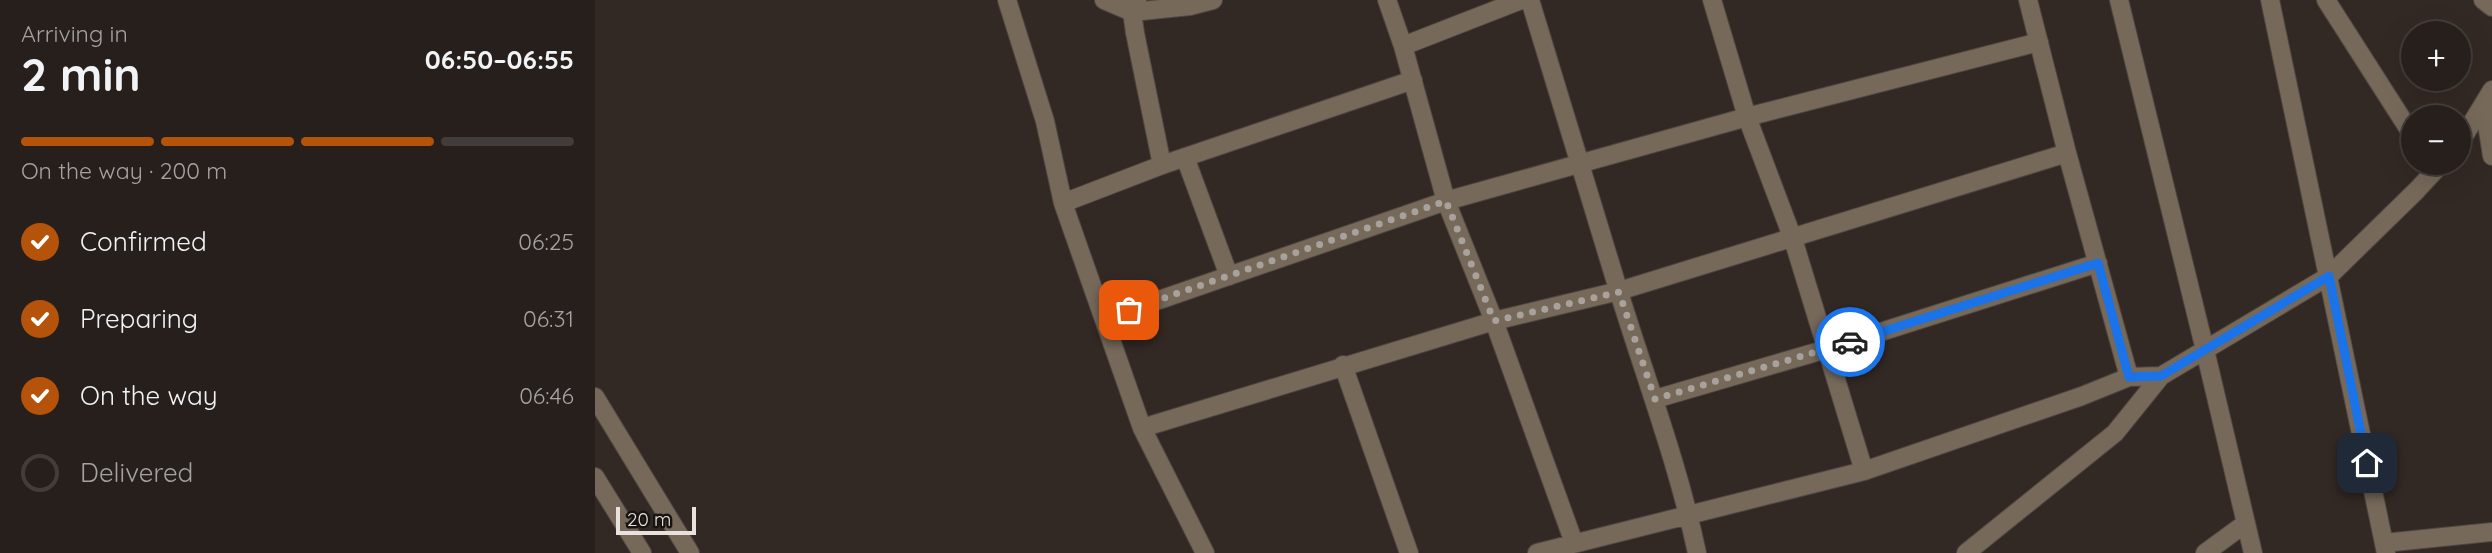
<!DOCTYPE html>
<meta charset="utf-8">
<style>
body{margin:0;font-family:Quicksand,sans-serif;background:#2e2724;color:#f1f3f6;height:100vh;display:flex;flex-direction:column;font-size:26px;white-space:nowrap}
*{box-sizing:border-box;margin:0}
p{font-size:23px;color:#a4a2a3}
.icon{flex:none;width:38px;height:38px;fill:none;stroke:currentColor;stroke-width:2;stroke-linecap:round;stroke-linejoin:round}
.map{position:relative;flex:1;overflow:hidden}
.sheet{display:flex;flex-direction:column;background:#261f1b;width:595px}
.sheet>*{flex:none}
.tools{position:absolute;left:1806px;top:21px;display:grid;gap:14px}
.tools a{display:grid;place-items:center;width:70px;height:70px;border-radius:50%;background:#261f1b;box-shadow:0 7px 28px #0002,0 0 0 2px #423d3a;font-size:35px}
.scale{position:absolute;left:21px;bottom:18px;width:80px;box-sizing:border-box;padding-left:7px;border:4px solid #e8e1dd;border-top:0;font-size:19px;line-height:24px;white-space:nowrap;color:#e8e1dd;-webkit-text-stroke:5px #171311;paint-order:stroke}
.pin{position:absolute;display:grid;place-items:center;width:60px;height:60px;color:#fff;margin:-30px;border-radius:14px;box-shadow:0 4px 10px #0006}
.courier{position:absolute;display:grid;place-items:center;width:70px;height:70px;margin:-35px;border:5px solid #1a73e8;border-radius:50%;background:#fff;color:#222;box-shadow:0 2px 9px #0007}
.overview em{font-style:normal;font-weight:700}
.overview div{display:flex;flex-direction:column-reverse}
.overview{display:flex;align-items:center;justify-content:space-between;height:119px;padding:0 21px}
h1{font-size:46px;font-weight:700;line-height:52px}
.bar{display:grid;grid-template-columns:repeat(4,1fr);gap:10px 7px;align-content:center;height:84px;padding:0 21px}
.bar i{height:9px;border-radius:5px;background:#423d3a}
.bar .current{background:#b45309}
.bar p{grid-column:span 4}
ol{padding:0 21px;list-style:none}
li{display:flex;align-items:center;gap:21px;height:77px}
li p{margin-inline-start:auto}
li .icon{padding:7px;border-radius:50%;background:#b45309;color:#fff;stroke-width:4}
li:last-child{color:#a4a2a3}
li i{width:38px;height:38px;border:4px solid #423d3a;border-radius:50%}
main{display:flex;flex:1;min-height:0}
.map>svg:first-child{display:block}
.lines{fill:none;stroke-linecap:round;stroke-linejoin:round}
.minor-casing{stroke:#504642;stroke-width:20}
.minor{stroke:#76695a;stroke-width:18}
.done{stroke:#a9a19c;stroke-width:7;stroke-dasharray:0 12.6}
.route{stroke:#1a73e8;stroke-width:9}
</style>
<main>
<section class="sheet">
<div class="overview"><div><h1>2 min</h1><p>Arriving in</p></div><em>06:50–06:55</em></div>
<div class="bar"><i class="current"></i><i class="current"></i><i class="current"></i><i></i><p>On the way · 200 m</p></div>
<ol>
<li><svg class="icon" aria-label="check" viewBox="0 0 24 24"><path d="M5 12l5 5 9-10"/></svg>Confirmed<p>06:25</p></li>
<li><svg class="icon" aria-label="check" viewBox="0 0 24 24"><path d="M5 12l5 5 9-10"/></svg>Preparing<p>06:31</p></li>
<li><svg class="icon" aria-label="check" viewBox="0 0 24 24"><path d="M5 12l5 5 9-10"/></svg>On the way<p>06:46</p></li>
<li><i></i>Delivered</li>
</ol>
</section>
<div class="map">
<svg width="1897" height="553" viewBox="0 0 1897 553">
<rect width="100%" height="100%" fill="#332924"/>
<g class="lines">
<g class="minor-casing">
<path id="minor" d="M412,0L450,121L468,203L547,428L610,553
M509,0L537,12L595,6L618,0
M792,0L808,46L851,201L899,321L979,543
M935,0C965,96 993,193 1023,289C1050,377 1083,463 1102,553
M1117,0L1152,117L1198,239L1269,471
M1433,0L1472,153L1534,377
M1524,0L1610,350L1658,553
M1675,0L1791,553
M1731,0L1818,136
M1888,0L1897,7
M808,46L926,0
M1889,105L1897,156
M1864,144L1897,90
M590,157L634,276
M567,165L818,80
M468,203L567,165L540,33L537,12L542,0
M509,319L851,201L1152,117L1444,42
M748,365L814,553
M0,397L95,553
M1060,399L1232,349L1503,263
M547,428L899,321L1024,291L1472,153
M0,477L47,553
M1789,543L1897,532
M942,553L1269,471L1487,396L1534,377L1566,376L1734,276L1821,191L1847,163
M1371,553L1520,433L1566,376
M1610,553L1651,523"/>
</g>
<use href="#minor" class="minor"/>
</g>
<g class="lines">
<path class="done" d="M534,310L851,201L899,321L1024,292L1060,399L1255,342"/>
<path class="route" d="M1255,342L1503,263L1534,377L1566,376L1734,276L1772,463"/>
</g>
</svg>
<div class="tools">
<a>+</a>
<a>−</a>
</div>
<div class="scale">20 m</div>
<div class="pin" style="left:534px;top:310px;background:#ea580c"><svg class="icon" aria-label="bag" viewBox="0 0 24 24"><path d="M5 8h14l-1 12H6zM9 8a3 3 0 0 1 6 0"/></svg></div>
<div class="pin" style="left:1772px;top:463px;background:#1f2937"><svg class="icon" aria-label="home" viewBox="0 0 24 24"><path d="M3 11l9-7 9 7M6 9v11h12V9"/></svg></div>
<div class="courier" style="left:1255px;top:342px"><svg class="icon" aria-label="car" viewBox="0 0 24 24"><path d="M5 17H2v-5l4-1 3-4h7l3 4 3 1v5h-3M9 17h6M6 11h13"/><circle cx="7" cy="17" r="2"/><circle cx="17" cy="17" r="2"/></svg></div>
</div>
</main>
